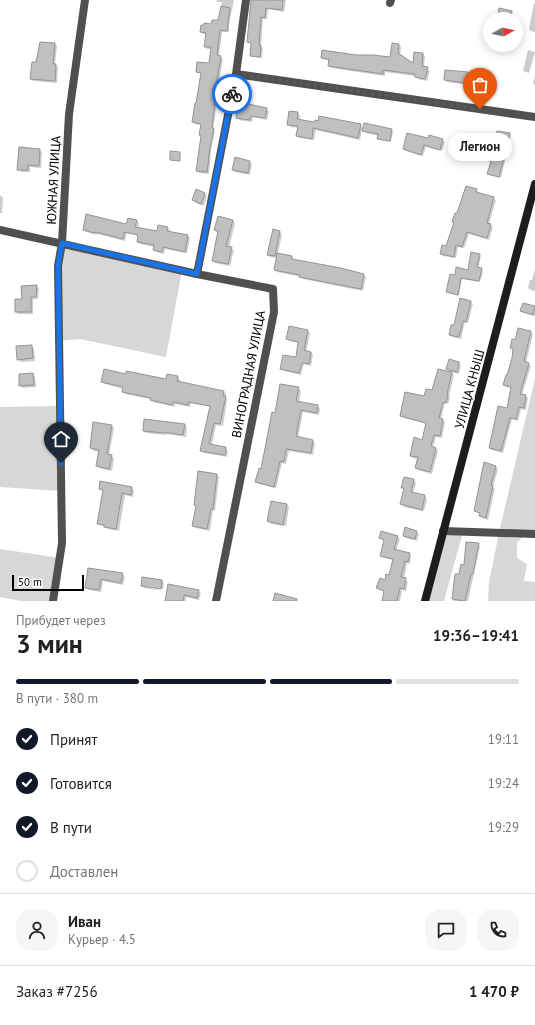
<!DOCTYPE html>
<html lang="ru">
<meta charset="utf-8">
<style>
body{margin:0;font-family:"PT Sans",sans-serif;background:#f6f6f6;color:#222;height:100vh;display:flex;flex-direction:column;font-size:15px;white-space:nowrap}
*{box-sizing:border-box;margin:0}
p{font-size:13px;color:#767676}
.icon{flex:none;width:22px;height:22px;fill:none;stroke:currentColor;stroke-width:2;stroke-linecap:round;stroke-linejoin:round}
.map{position:relative;height:601px;overflow:hidden}
.side{display:flex;flex-direction:column;background:#fff;flex:1}
.side>*{flex:none}
.needle{width:26px;rotate:82deg}
.buttons{position:absolute;left:483px;top:12px;display:grid;gap:8px}
.buttons a{display:grid;place-items:center;width:40px;height:40px;border-radius:50%;background:#fff;box-shadow:0 2px 10px #0003;font-size:20px}
.scale{position:absolute;left:12px;bottom:10px;width:72px;box-sizing:border-box;padding-left:4px;border:2px solid #000;border-top:0;font-size:11px;line-height:14px;white-space:nowrap;color:#000;-webkit-text-stroke:3px #fff;paint-order:stroke}
.pin{position:absolute;display:grid;place-items:center;width:34px;height:34px;color:#fff;margin:-41px -17px;border-radius:50% 50% 50% 0;rotate:-45deg;box-shadow:0 0 4px #0007}
.pin .icon{rotate:45deg}
.courier{position:absolute;display:grid;place-items:center;width:40px;height:40px;margin:-20px;border:3px solid #1a73e8;border-radius:50%;background:#fff;color:#222;box-shadow:0 1px 5px #0007}
.bubble{position:absolute;height:28px;border-radius:14px;background:#fff;box-shadow:0 2px 10px #0003;font-size:13px;font-weight:800;line-height:28px;text-align:center}
.overview em{font-style:normal;font-weight:800}
.overview div{display:flex;flex-direction:column-reverse}
.overview{display:flex;align-items:center;justify-content:space-between;height:68px;padding:0 16px}
h1{font-size:26px;font-weight:800;line-height:30px}
.bar{display:grid;grid-template-columns:repeat(4,1fr);gap:6px 4px;align-content:center;height:48px;padding:0 16px}
.bar i{height:5px;border-radius:3px;background:#e0e0e0}
.bar .selected{background:#111827}
.bar p{grid-column:span 4}
.line{display:flex;align-items:center;gap:10px;padding:0 16px;border-top:1px solid #e0e0e0}
.line div{flex:1}
.round{display:grid;place-items:center;flex:none;width:42px;height:42px;border-radius:16px;background:#f6f6f6}
ol{padding:0 16px;list-style:none}
li{display:flex;align-items:center;gap:12px;height:44px}
li p{margin-inline-start:auto}
li .icon{padding:4px;border-radius:50%;background:#111827;color:#fff;stroke-width:4}
li:last-child{color:#767676}
li i{width:22px;height:22px;border:2px solid #e0e0e0;border-radius:50%}
.map>svg:first-child{display:block}
.green{fill:#d7d7d7}
.shadow{fill:#0003}
.building{fill:#c0c0c0;stroke:#949494}
.lines{fill:none;stroke-linecap:round;stroke-linejoin:round}
.street{stroke:#505050;stroke-width:8}
.secondary{stroke:#1d1d1d;stroke-width:8}
.done{stroke:#595959;stroke-width:4;stroke-dasharray:0 7.2}
.route{stroke:#1a73e8;stroke-width:5}
.labels{text-anchor:middle;stroke-width:3;stroke-linejoin:round;paint-order:stroke}
.street-label{font-size:13px;fill:#000;stroke:#fff}
</style>
<div class="map">
<svg width="535" height="601" viewBox="0 0 535 601">
<rect width="100%" height="100%" fill="#fff"/>
<path class="green" d="M62,243L182,270L166,357L80,339L59,341Z
M535,378V534H525L517,543V558L527,564L524,581L535,582V601H488L489,582L499,533Z
M60,406L61,491L0,487V407Z
M443,531L463,532L444,601H425Z
M0,549L60,558L53,601H21L0,597Z"/>
<path class="shadow" d="M216,0H234L229,24V32H222L219,56L223,59L217,94L222,97L221,104L217,103L213,130L215,131L211,150L209,174L199,173L197,171L202,137V125L195,124L193,122L201,74L197,72L210,64L212,49H207L205,46L206,35L203,34L201,32L219,21L222,2H218Z
M252,0H286L284,12L268,9L267,19H263L261,46L263,48L262,58L253,57L251,55L252,44L248,42Z
M534,3L535,4V32L531,31L529,29Z
M55,44L57,46L55,65L58,67L57,83L33,81L31,79L37,63Z
M399,45L401,47L400,55L414,65L423,54L425,56L424,67L430,71L427,81L418,79L415,76L385,72V76L331,68L329,66L330,61L325,60L322,58L356,56L391,58Z
M528,50L535,52L529,73L523,71Z
M467,73L470,75L468,85L447,82L445,80Z
M535,75V85L533,83Z
M266,109L269,111L267,120L253,117L252,122L239,120L237,118Z
M298,113L300,116V120L315,123L360,125L364,129L391,130L393,132L391,142L380,140L378,138L379,136L366,133L362,129L360,140L316,130L314,140L300,138L297,136L298,128L291,127L288,125Z
M510,134L511,135L501,178L490,175L488,173L491,162L472,156L470,155H492Z
M429,139L442,140L445,142L442,151L426,147L423,156L406,151L404,149Z
M39,150L42,152L41,168L30,167V172H21L18,169Z
M250,162L252,164L250,175L235,172L233,169Z
M476,190L479,192L478,194L493,198L496,200L489,224L493,227L489,240L469,234L464,248L458,247L456,258L443,256L441,253L447,247L455,223L453,222Z
M205,194L207,196L204,206L196,203L193,200Z
M0,195L3,198L2,213H0Z
M232,220L235,223L229,248L234,250L230,266L215,263L213,260L218,233L215,230Z
M137,221L139,223L138,229L158,232L167,228L170,230L169,232L188,236L190,238L187,253L165,249L164,254L156,252L154,250L155,247L140,244L138,242L139,236L127,233L125,241L98,234L97,235L86,232L84,230L127,226Z
M273,230L280,232L282,234L278,254L292,257L294,260L364,275L366,277L363,291L303,279L301,277L277,272L275,270L277,258L270,257L268,254Z
M480,255L481,256L478,269L483,271L480,282L462,279L459,295L448,293L447,292L455,276L468,271Z
M535,269V291L531,290L528,288L530,280H532Z
M36,286L39,289L38,299H33V314H18L16,312L23,300Z
M461,299L471,302L473,304L468,323L465,322L461,339L452,337L450,335L455,327Z
M523,304L535,307V316L524,313L521,311Z
M290,327L308,331L310,333L306,352H311L313,355L311,366L304,364L301,375L284,371L281,369L296,358L299,343L289,341L287,339Z
M518,329L531,332L533,334L526,363L531,366L522,395L526,396L528,398L526,410L521,409L518,421L512,419L503,453L492,450L490,448L507,409L512,388L506,387L504,384L508,376L513,358V350L511,348L516,341Z
M31,346L34,349L35,361L21,362L18,359Z
M459,362L461,365L459,374L451,372L454,375L449,396L450,398L448,404L445,403L441,419L445,422L442,438L436,437L433,448L438,451L432,474L418,470L416,468L418,459L413,458L411,455L423,441L427,424L404,418L401,416L433,392L451,373L448,369Z
M33,374L35,377L36,387L22,388L20,385Z
M126,375L167,381L178,377L180,380L179,383L224,392L226,394V398L227,400L223,426L216,425L212,445L226,448L228,451L227,457L204,453L201,451L211,407L191,403L190,407L175,404V407L153,402L151,399L125,394L123,391L124,389L105,384L102,382Z
M298,388L301,391L299,403L318,406L320,409L319,415L303,412L298,438L312,440L315,443L313,455L289,451L286,464L282,463L276,488L259,484L256,482L262,470L276,414Z
M185,425L187,427L186,437L167,434L166,435L146,433L144,431Z
M112,426L114,428L109,455L114,458L112,471L99,468L97,466L99,452L94,451L91,448Z
M485,463L496,467L498,469L493,487L495,489L488,520L483,518L480,516L481,514L475,511Z
M217,475L219,477L215,511L213,510L210,531L196,528L193,526Z
M405,478L414,480L416,483L413,494L425,496L427,499L424,511L404,507L401,504L405,490L402,487Z
M100,488H132L134,491L133,497L125,495L119,531L108,529L98,523L104,491Z
M272,502L287,505L289,507L286,526L271,524L268,521Z
M406,529L417,532L419,534L417,541L406,538L404,536Z
M397,537L400,539L396,551L409,554L411,556L410,564L407,563L404,579L408,582L406,591L402,590L400,601H383L384,592L378,588L390,576L393,560L384,558L381,556L385,541L380,538Z
M478,544L480,546L468,601H453L456,584Z
M89,569L123,574L125,577L123,585L103,581L101,592L89,590L86,587Z
M162,581L164,583L163,589L143,585V587L142,586Z
M169,586L198,591L201,593L199,600L186,597V601H166Z
M144,587L163,591L144,588Z"/>
<path class="building" d="M251,0H283L282,10L266,8L265,18L261,17L259,45H261L260,57L250,56L251,43L247,42Z
M221,6L230,8L227,31L220,30L217,55L221,56L215,93H220L219,102H215L212,128H214L210,148L207,172L196,171L201,136L199,135L201,124L192,122L195,103H196L201,73L196,72L197,62L209,63L211,47H204L206,33L200,32L201,25H204V23L211,24L212,20H218Z
M499,8L512,11L511,18L498,15Z
M40,42L55,43L53,64H56L55,81L30,79L32,62H36Z
M392,43L399,44L398,53L413,63L414,52L423,53L422,66L428,67L425,79L415,77V74L383,70V74L328,66L329,59L321,58L322,50L356,55H373L390,57Z
M445,70L468,72L466,83L444,80Z
M239,102L267,108L265,118L250,116V120L236,118Z
M289,111L298,112L297,119L314,122L315,120L318,121L319,116L361,124L358,138L313,128L312,139L296,136L298,126L287,125Z
M364,123L392,129L390,141L377,139L378,134L362,131Z
M497,131L510,133L499,177L487,174L491,161L469,155L471,149L492,154Z
M407,133L428,138L429,135L443,139L440,150L424,145L421,155L403,149Z
M19,147L40,149L39,166L28,165V170H17Z
M170,151L180,152V161L170,160Z
M235,157L250,161L248,173L232,170Z
M466,186L477,189L476,192L494,197L487,223L491,224L487,238L467,232L462,247L456,245L454,257L440,254L442,245L446,246L454,222H452L455,213H457Z
M196,189L205,193L201,204L192,200Z
M86,214L126,224L128,218L137,220L135,227L157,231L158,225L168,227L167,231L188,235L185,252L163,247L162,252L153,250L154,245L137,242L138,235L124,232L123,239L95,232V233L83,230Z
M218,216L233,220L226,246L232,247L228,264L212,261L218,231L214,230Z
M273,229L280,231L275,256L267,255Z
M471,252L480,254L477,267L482,268L479,281L461,278L458,295L446,292L450,274L455,275L456,267L468,270Z
M277,253L292,256V259L341,268L364,274L361,289L299,277L300,275L274,270Z
M37,285L36,297H31V312H15V299H22L21,286Z
M460,298L471,301L466,322L463,321L459,337L449,335L451,325H454Z
M523,303L535,306L533,315L520,311Z
M289,326L308,330L304,350L311,352L309,364L302,363L299,373L280,369L283,355L296,357L298,342L286,339Z
M518,328L531,331L524,361L529,363L520,394L526,395L524,408L519,407L516,419L510,418L501,451L489,448L498,406L507,408L511,387L503,385L506,375H507L512,358L513,349L510,348L512,339L515,340Z
M32,345L33,358L17,360L16,346Z
M449,359L459,362L457,372L446,369Z
M104,369L126,374V371L166,379L167,374L178,376L177,381L224,391L223,396H226L220,424L214,423L209,444L226,447L225,455L200,451L210,406L188,402V405L173,402L172,405L150,400L151,398L122,392L123,387L101,382Z
M438,369L452,372L447,394H448L446,403L443,402L439,418L443,419L440,436L434,435L431,446L436,448L430,472L415,468L418,457L410,456L414,437L422,440L426,423L400,416L405,392L424,396L426,389L432,390Z
M33,373L34,385L19,386V374Z
M280,384L299,387L296,401L318,405L317,413L301,410L296,436L313,440L311,453L286,449L284,462L280,461L274,487L255,482L259,468L261,469L272,412L275,413Z
M144,419L185,424L183,435L164,432V433L143,431Z
M93,422L112,425L107,454L112,455L109,469L96,466L99,450L90,448Z
M484,462L496,466L491,485H493L486,518L479,516L480,513L474,511Z
M198,471L217,474L213,509H211L207,529L192,526L196,506L194,505Z
M404,477L414,479L411,492L425,495L422,510L400,504L404,488H401Z
M100,481L132,487L131,495L122,493L116,529L104,527V525L97,524L103,490L99,489Z
M271,501L287,504L283,525L267,521Z
M405,527L417,531L415,539L403,536Z
M381,531L398,536L394,549L410,553L408,562L405,561L401,577L406,578L404,589L400,588L397,601H382L384,591L376,588L380,578L385,580L386,574L389,575L393,559L380,556L384,540L379,538Z
M466,542L479,543L473,574H471L465,601H464L452,599L455,574H459L461,564L464,565Z
M88,568L123,573L121,583L101,579L99,590L85,588Z
M142,577L162,580L161,589L141,586Z
M168,584L199,590L197,598L184,595L183,601H165Z
M275,593L297,599V601H273Z"/>
<g class="lines">
<path class="street" d="M390,3L391,0
M236,74L535,117
M0,230L197,274
M443,531L535,534
M53,601L62,543L58,266L62,243L69,114L85,0
M216,601L274,312L273,289L197,274L236,74L246,0"/>
<path class="secondary" d="M425,601L535,184"/>
</g>
<g class="lines">
<path class="done" d="M232,94L236,74L480,109"/>
<path class="route" d="M61,463L58,266L62,243L197,274L232,94"/>
</g>
<g class="labels">
<g class="street-label">
<text transform="translate(53 180) rotate(-87)" y="5">ЮЖНАЯ УЛИЦА</text>
<text transform="translate(248 374) rotate(-79)" y="5">ВИНОГРАДНАЯ УЛИЦА</text>
<text transform="translate(469 389) rotate(-75)" y="5">УЛИЦА КНЫШ</text>
</g>
</g>
</svg>
<div class="buttons">
<a><svg class="needle" viewBox="-14 -14 28 28"><path d="M0-13l5 13h-10z" fill="#e53935"/><path d="M0 13l5-13h-10z" fill="#767676"/></svg></a>
</div>
<div class="scale">50 m</div>
<div class="pin" style="left:480px;top:109px;background:#ea580c"><svg class="icon" aria-label="bag" viewBox="0 0 24 24"><path d="M5 8h14l-1 12H6zM9 8a3 3 0 0 1 6 0"/></svg></div>
<div class="pin" style="left:61px;top:463px;background:#1f2937"><svg class="icon" aria-label="home" viewBox="0 0 24 24"><path d="M3 11l9-7 9 7M6 9v11h12V9"/></svg></div>
<div class="courier" style="left:232px;top:94px"><svg class="icon" aria-label="bike" viewBox="0 0 24 24"><circle cx="6" cy="16" r="4"/><circle cx="18" cy="16" r="4"/><path d="M6 16l4-8h5l3 8M10 8l3 8H6M13 5h3"/></svg></div>
<div class="bubble" style="left:448px;top:133px;width:64px">Легион</div>
</div>
<section class="side">
<div class="overview"><div><h1>3 мин</h1><p>Прибудет через</p></div><em>19:36–19:41</em></div>
<div class="bar"><i class="selected"></i><i class="selected"></i><i class="selected"></i><i></i><p>В пути · 380 m</p></div>
<ol>
<li><svg class="icon" aria-label="check" viewBox="0 0 24 24"><path d="M5 12l5 5 9-10"/></svg>Принят<p>19:11</p></li>
<li><svg class="icon" aria-label="check" viewBox="0 0 24 24"><path d="M5 12l5 5 9-10"/></svg>Готовится<p>19:24</p></li>
<li><svg class="icon" aria-label="check" viewBox="0 0 24 24"><path d="M5 12l5 5 9-10"/></svg>В пути<p>19:29</p></li>
<li><i></i>Доставлен</li>
</ol>
<div class="line" style="height:72px"><a class="round"><svg class="icon" aria-label="person" viewBox="0 0 24 24"><circle cx="12" cy="8" r="4"/><path d="M4 21q1-7 8-7t8 7"/></svg></a><div><b>Иван</b><p>Курьер · 4.5</p></div><a class="round"><svg class="icon" aria-label="chat" viewBox="0 0 24 24"><path d="M4 5h16v11H9l-5 4z"/></svg></a><a class="round"><svg class="icon" aria-label="phone" viewBox="0 0 24 24"><path d="M5 4h4l2 5-3 2q2 4 5 5l2-3 5 2v4C11 20 4 13 5 4z"/></svg></a></div>
<div class="line" style="height:52px"><div>Заказ #7256</div><b>1 470 ₽</b></div>
</section>
